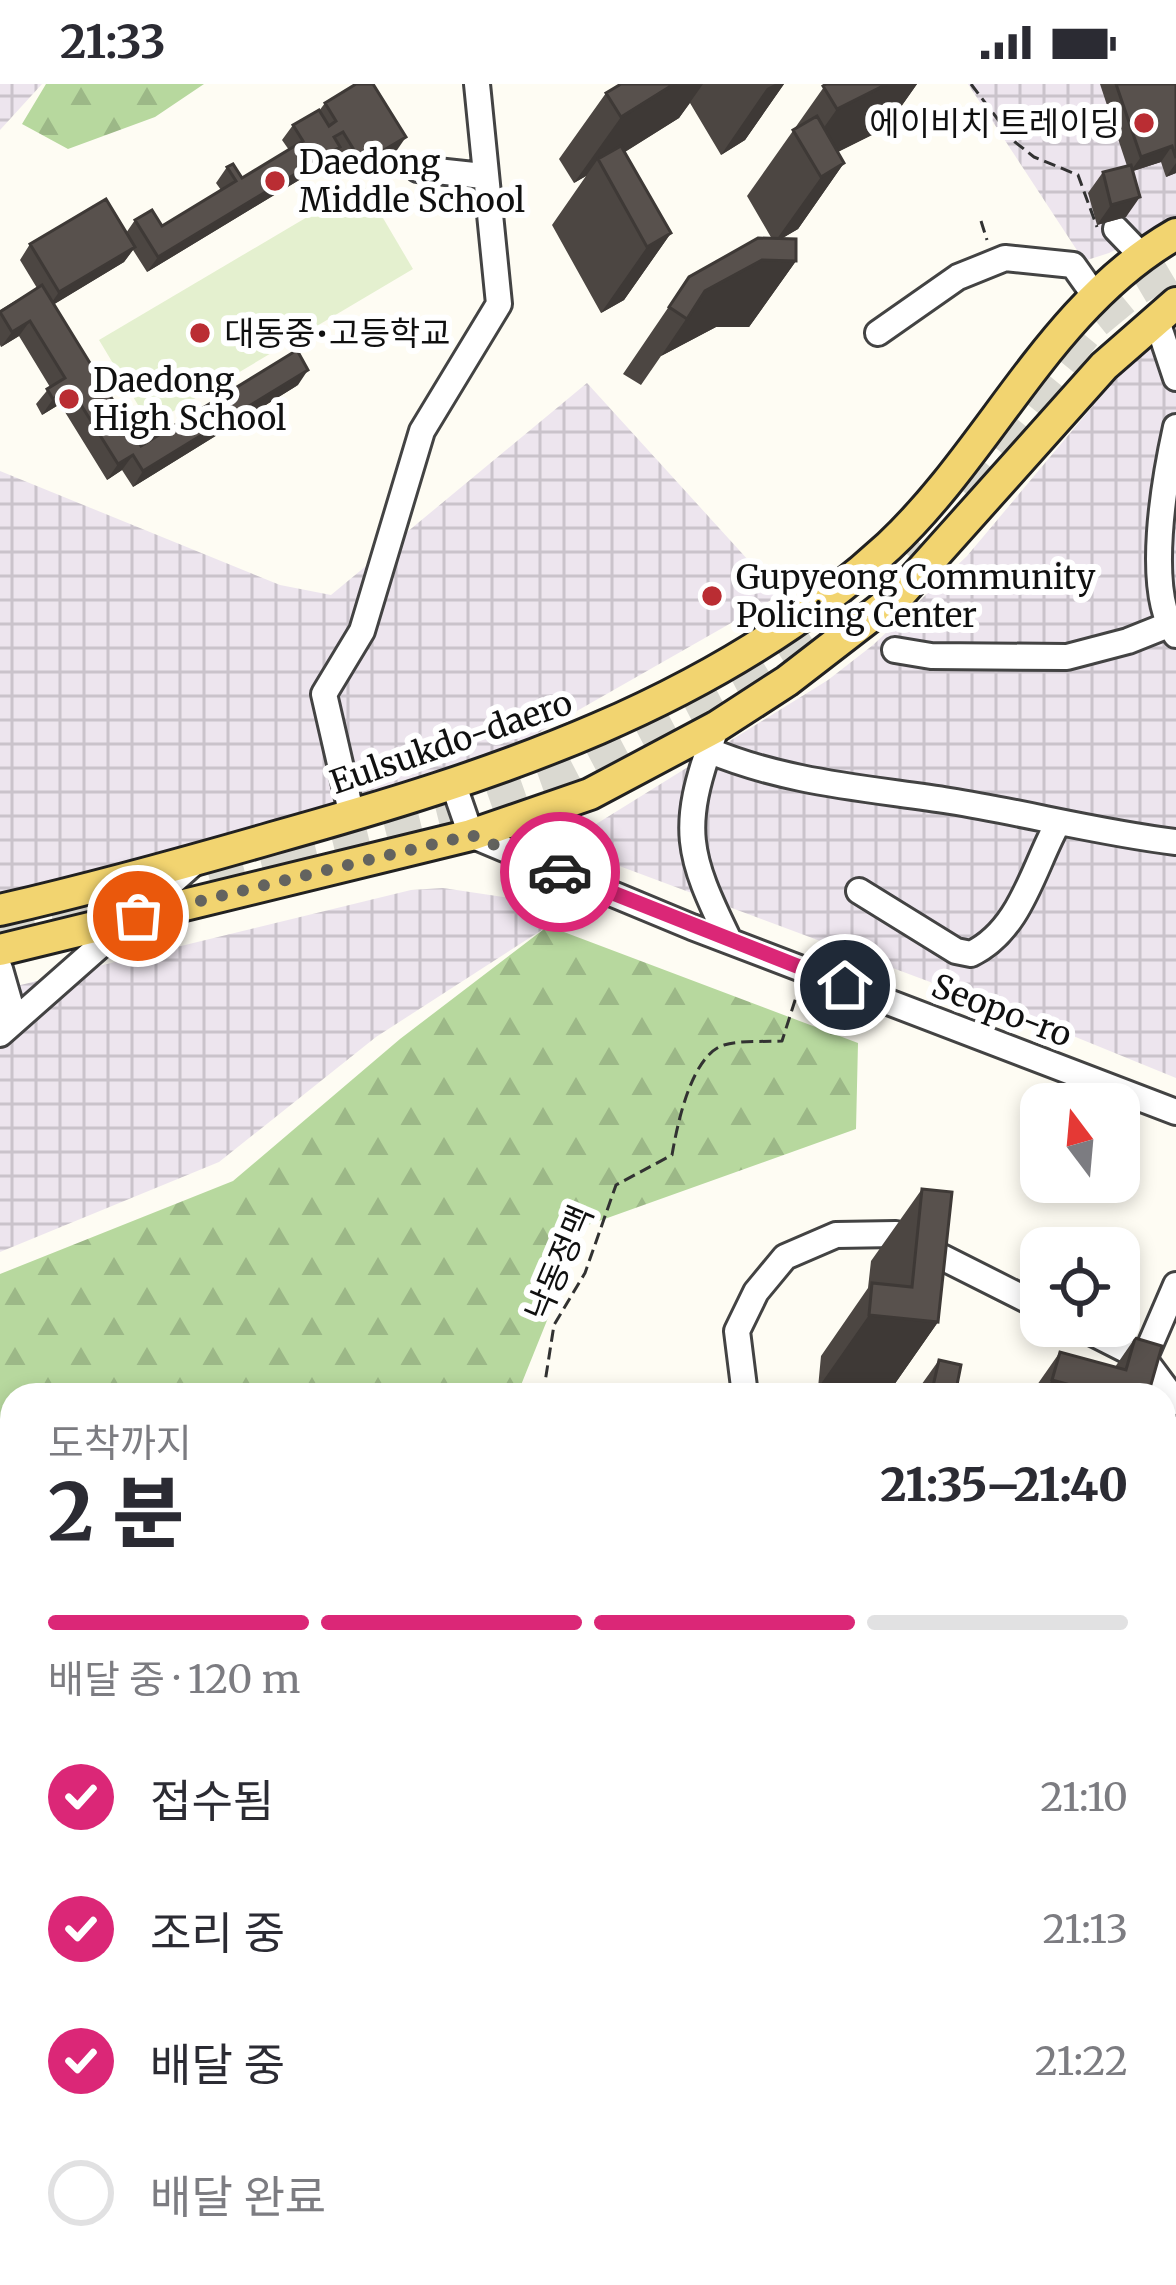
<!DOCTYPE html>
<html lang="ko">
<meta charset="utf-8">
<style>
body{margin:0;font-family:Merriweather,"Noto Sans KR",serif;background:#f7f7f7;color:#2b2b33;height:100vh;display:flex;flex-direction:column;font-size:45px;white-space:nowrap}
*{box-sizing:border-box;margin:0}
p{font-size:39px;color:#7c7c81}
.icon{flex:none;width:66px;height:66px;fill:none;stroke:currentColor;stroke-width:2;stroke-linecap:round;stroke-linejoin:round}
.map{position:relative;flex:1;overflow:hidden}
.side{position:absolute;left:0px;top:1299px;width:1176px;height:903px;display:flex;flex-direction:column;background:#fff;border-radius:36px 36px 0 0;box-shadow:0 6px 18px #0003}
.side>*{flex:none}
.needle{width:78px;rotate:344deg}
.controls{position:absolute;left:1020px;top:999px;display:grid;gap:24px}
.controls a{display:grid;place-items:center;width:120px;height:120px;border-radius:24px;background:#fff;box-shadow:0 6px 18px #0003;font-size:60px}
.pin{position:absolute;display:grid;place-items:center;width:102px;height:102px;color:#fff;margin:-51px;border:6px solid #fff;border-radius:50%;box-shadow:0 3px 12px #0007}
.courier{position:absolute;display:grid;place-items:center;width:120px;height:120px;margin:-60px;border:9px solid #db2777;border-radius:50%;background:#fff;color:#222;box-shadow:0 3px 15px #0007}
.overview em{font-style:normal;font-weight:800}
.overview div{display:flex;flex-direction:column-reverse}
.overview{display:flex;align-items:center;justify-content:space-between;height:204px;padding:0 48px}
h1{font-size:78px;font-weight:800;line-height:90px}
.bar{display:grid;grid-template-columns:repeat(4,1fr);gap:18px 12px;align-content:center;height:144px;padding:0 48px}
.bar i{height:15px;border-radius:9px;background:#e1e1e2}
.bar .selected{background:#db2777}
.bar p{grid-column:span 4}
ol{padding:0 48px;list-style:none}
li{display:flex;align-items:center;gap:36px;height:132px}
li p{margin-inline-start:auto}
li .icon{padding:12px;border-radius:50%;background:#db2777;color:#fff;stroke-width:4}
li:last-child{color:#7c7c81}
li i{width:66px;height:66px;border:6px solid #e1e1e2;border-radius:50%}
.status{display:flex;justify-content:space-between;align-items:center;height:84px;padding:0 60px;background:#fff;direction:ltr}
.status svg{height:33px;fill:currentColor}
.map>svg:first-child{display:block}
.industrial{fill:url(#industrial-grid)}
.forest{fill:url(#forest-firs)}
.pitch{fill:#e4f0cf}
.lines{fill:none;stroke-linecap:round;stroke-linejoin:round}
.highway-tunnel{stroke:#dad9d1;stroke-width:36;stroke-dasharray:36 18;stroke-linecap:butt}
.minor-casing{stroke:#434343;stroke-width:30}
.major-casing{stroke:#212121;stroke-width:36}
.path{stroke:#323232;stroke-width:3;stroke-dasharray:12 6;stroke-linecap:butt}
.minor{stroke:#fff;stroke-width:24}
.major{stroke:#f2d470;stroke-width:30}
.wall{fill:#4c4642}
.shaded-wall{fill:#3e3936}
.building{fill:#58514d;stroke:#3e3936;stroke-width:3}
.done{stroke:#63635f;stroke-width:12;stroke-dasharray:0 21.6}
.route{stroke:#db2777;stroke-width:15}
.poi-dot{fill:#ba2d33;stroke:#fff;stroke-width:4.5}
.labels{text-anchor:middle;stroke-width:12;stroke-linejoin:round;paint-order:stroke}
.poi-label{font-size:33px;fill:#101010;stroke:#fff;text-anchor:start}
.street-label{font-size:33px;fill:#101010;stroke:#fff}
</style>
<div class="status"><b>21:33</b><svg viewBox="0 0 49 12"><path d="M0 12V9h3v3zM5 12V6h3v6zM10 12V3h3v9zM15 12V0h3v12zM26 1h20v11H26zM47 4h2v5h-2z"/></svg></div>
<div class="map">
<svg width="1176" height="2201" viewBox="0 0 1176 2201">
<defs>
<pattern id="industrial-grid" width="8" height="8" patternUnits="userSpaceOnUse" patternTransform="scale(3)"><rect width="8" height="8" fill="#ede5ee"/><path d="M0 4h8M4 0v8" fill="none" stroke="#cac3cb"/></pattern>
<pattern id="forest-firs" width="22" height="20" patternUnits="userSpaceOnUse" patternTransform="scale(3)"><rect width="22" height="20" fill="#b7d89e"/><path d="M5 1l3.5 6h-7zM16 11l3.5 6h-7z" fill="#9cb887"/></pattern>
</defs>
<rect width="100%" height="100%" fill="#fefcf3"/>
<path class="industrial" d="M0,0H42L0,46Z
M968,0H1176V134L1109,169L1084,177Z
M1176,234V994L1056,945L563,761L562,751L593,742L828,596L873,561L967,472L1139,267Z
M587,299L780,511L526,656L312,732L0,815V387L280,501L331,511Z
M443,804L530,817L548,842L376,953L219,1078L0,1168V906L411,806Z"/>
<path class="forest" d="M46,0H204L155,33L68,65L22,40Z
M548,842L858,959L856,1045L585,1142L517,1311H12V2190H719L668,2201H0V1190L233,1097L400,955Z
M1164,2084L1176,2096V2201H818L721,2190H1164Z"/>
<path class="pitch" d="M363,100L413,185L150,341L99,256Z"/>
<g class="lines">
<path class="highway-tunnel" d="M958,403L1093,238L1132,206L1176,180
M279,766L438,727L568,681L755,583L810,549L863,509L913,453
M0,848L305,772"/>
<g class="minor-casing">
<path id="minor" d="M418,85L483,92
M1116,145L1142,172
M1156,234L1176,294
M878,249L958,193L1005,174L1073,181L1095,212
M1176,343C1165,393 1144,508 1176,551
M895,566L931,572L1067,573L1128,557L1168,541
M713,653C680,745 687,770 729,856
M708,666C786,699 867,704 950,717C1026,729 1100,749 1176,758
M454,702L471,751L692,843L1176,1028
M352,732L324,610L362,547L422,347L499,220L477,0
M859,807L956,867L971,870C1021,846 1033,784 1058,739
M0,885L10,920L0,941
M0,950L196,777
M1176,1201L1144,1275L1176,1318
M1079,1242L1144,1275
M745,1311L737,1247L756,1208L785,1173L836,1151L896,1150L1041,1223
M1164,1891L1176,1895"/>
</g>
<g class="major-casing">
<path id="major" d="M0,826C91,805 182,780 272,754C491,693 718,620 889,462C992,365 1050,222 1176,150
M0,866L471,751L590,710L716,643L787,597L901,509L1104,282L1176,219"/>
</g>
<path class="path" d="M971,0L1015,58L1034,73L1078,91L1097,143
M981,137L987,156
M543,1311L554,1241L585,1189L616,1101L672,1071C677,1042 691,971 724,961C741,956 764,958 782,957L799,904
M1096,2190L1123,2201"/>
<use href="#minor" class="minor"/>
<use href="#major" class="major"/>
</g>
<path class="wall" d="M621,0H784L745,56L721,71L690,19L679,34L625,68L671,149L624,216L601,229L552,141L586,92L574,99L559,75L606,9Z
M826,0H917L886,44L838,68L844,79L798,145L781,155L796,177L749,243H716L661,272L641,301L623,290L689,193L772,155L747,112Z
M1100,0H1176V89L1166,93L1161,78L1133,87L1126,133L1097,141L1088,109L1103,88L1127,82Z
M325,19L395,69L352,94L336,69L329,78L147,188L133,166L124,178L54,220L141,362L298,301L133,403L122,386L107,396L60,320L42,331L36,320L50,303L19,252L1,263L0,261V226L37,204L20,176L30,160L126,149L135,136L162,142L221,106L216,99L227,83L242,94L289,66L282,56L293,41L319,27Z
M922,1105L938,1238L887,1311L818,1304L821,1272L868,1204L871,1177Z
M1135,1254L1148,1311H1030L1060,1268L1115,1283Z
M939,1276L955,1311H914Z
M1176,1570V1635L1164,1634V1588Z"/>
<path class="shaded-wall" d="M674,0H703L679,34L602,82L598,75L586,92L574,99L621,33Z
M775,0H784L745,56L721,71L767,4Z
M887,0H917L886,44L813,80L806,69L837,25Z
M406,53L395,69L352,94L362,79Z
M1172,62L1161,78L1130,88L1141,73Z
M340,63L329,78L147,188L158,173Z
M844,79L798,145L774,159L821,93Z
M1176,79V89L1166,93Z
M1140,113L1126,133L1097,141L1111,121Z
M671,149L624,216L601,229L647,163Z
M135,163L124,178L48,224L59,208Z
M762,176L796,177L749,243H716L661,272L705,207Z
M30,237L19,252L1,263L12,248Z
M308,286L298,301L133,403L143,387Z
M71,305L60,320L42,331L53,315Z
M133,371L122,386L107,396L118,380Z
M869,1231L938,1238L887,1311L818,1304Z
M1052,1296L1107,1311H1042Z
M1164,1416L1176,1418V1500L1164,1498Z
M1176,1598V1635L1164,1634V1615Z"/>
<path class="building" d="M356,0H373L406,53L362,79L343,48L334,53L340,63L158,173L135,136L152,126L162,142L236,97L227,83L233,80L242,94L303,57L293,41L319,26L329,42L336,37L325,19Z
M621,0H674L621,33L606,9Z
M826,0H887L837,25L823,2Z
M1116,0H1176V74L1172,62L1141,73Z
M817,32L844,79L821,93L793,46Z
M621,62L671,149L647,163L598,75Z
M1131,81L1140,113L1111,121L1103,88Z
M106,115L135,163L59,208L30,160Z
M758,154L796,155V177L762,176L705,207L687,235L669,223L689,193Z
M42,201L141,362L297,266L308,286L143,387L133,371L118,380L71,305L53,315L47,305L65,294L30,237L12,248L0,228Z
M922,1105L952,1108L938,1238L869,1231L872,1199L912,1203Z
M1135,1254L1162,1262L1148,1311H1107L1052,1296L1060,1268L1126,1286Z
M939,1276L961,1281L955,1311H931Z
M1164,1384L1176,1386V1418L1164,1416Z
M1164,1648L1176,1650V1711L1165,1774Z"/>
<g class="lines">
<path class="done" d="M138,832L471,751L560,788"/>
<path class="route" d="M560,788L845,901"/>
</g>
<g class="poi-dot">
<circle cx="1144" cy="39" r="12"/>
<circle cx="275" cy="97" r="12"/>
<circle cx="200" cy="249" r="12"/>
<circle cx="69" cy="315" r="12"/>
<circle cx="712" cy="512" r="12"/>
</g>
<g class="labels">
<g class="poi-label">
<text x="1120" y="51" text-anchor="end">에이비치 트레이딩</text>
<text x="299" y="90">Daedong<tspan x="299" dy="38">Middle School</tspan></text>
<text x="224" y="261">대동중•고등학교</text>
<text x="93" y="308">Daedong<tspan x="93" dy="38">High School</tspan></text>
<text x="736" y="505">Gupyeong Community<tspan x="736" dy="38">Policing Center</tspan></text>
</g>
<g class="street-label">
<text transform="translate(451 658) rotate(-19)" y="12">Eulsukdo-daero</text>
<text transform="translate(1002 926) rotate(21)" y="12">Seopo-ro</text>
<text transform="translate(559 1179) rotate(-67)" y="12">낙동정맥</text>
</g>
</g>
</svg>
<div class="controls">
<a><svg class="needle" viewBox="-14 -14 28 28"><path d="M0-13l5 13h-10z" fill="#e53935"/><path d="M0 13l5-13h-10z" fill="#7c7c81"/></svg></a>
<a><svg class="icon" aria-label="locate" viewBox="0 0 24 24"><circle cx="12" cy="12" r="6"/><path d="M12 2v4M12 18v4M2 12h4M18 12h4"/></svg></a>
</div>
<div class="pin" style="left:138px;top:832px;background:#ea580c"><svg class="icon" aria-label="bag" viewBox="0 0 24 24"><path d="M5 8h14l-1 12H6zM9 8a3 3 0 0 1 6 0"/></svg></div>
<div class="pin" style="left:845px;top:901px;background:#1f2937"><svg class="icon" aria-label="home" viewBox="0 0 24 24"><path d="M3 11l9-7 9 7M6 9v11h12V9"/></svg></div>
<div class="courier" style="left:560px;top:788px"><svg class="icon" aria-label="car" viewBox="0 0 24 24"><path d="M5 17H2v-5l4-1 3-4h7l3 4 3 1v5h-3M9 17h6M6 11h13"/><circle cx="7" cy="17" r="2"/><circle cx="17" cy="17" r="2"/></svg></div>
<section class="side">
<div class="overview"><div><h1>2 분</h1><p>도착까지</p></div><em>21:35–21:40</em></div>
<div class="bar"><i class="selected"></i><i class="selected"></i><i class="selected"></i><i></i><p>배달 중 · 120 m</p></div>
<ol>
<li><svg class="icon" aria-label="check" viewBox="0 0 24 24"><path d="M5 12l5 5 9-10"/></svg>접수됨<p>21:10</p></li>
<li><svg class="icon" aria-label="check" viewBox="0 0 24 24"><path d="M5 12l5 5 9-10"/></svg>조리 중<p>21:13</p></li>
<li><svg class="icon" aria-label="check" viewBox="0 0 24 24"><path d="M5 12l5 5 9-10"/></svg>배달 중<p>21:22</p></li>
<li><i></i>배달 완료</li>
</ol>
</section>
</div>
